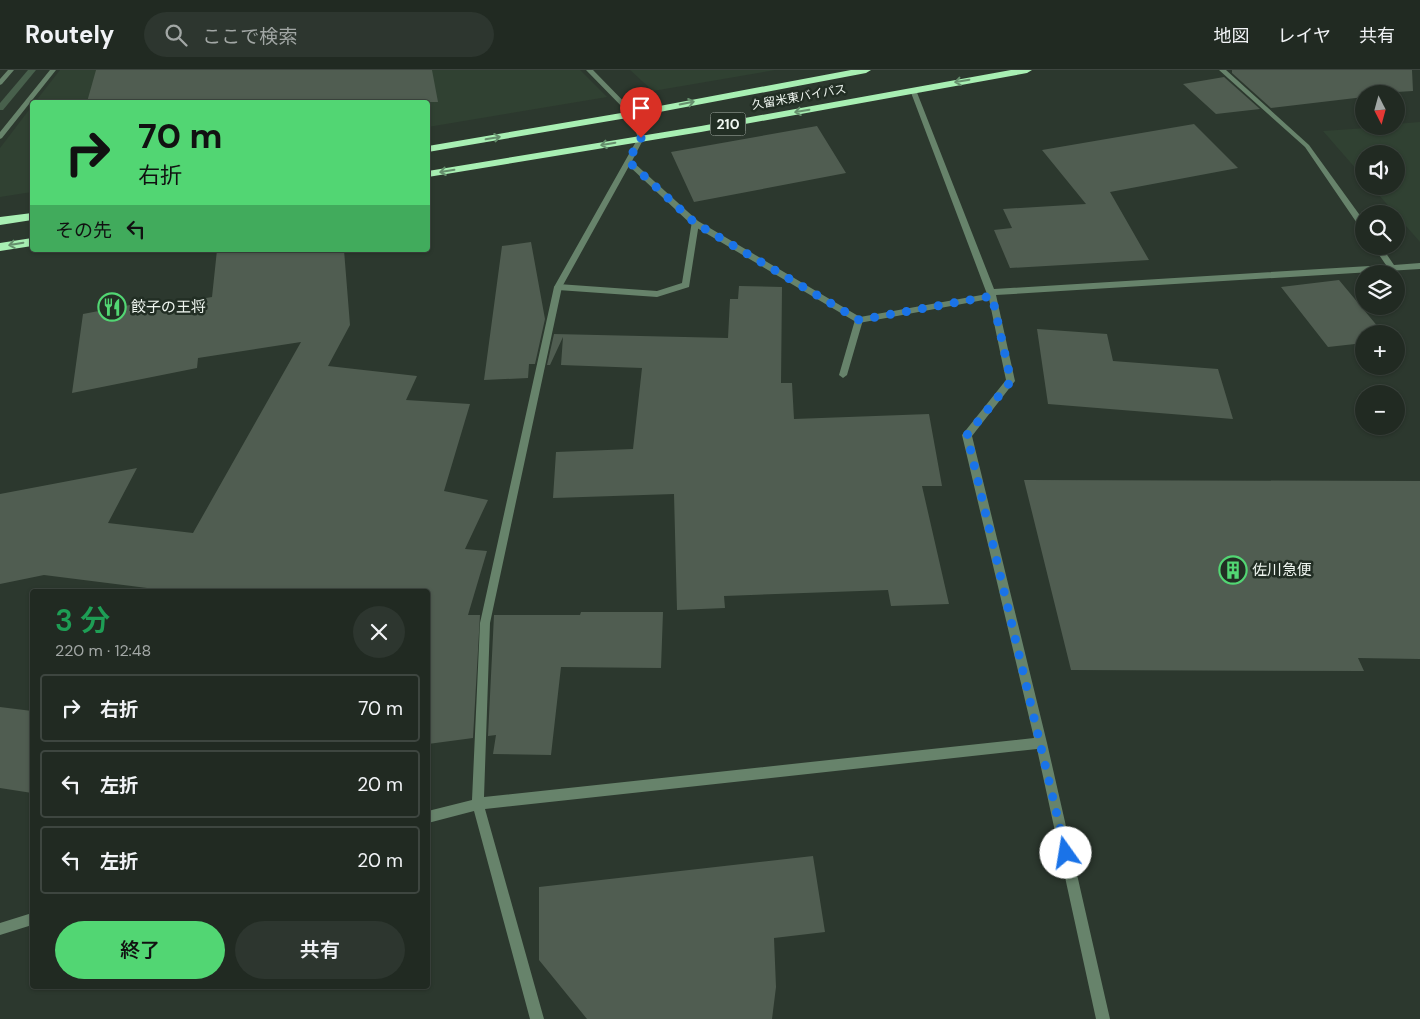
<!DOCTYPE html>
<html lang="ja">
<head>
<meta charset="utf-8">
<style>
  :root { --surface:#212a22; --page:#2d362f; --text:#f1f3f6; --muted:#a2a7a5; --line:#3e4640; --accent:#52d673 }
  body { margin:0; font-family:"DM Sans","Noto Sans JP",sans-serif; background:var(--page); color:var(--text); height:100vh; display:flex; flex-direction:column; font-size:19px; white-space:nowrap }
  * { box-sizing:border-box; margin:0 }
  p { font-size:16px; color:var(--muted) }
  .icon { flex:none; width:28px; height:28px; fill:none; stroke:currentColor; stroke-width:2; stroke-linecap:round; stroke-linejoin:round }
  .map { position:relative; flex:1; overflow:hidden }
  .panel { position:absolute; left:30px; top:519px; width:400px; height:400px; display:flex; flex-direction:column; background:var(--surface); border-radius:5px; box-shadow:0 1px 4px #0004,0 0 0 1px var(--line) }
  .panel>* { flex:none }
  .banner { position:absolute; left:30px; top:30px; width:400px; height:152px; border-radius:5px; box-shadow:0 1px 4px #0004,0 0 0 1px var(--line); background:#52d673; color:#111; overflow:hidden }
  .needle { width:32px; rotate:174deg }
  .tools { position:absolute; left:1355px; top:15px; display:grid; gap:10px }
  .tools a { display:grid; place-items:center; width:50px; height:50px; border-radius:50%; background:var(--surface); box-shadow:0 1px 4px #0004,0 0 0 1px var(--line); font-size:25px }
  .pin { position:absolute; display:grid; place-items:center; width:42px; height:42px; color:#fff; margin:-51px -21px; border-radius:50% 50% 50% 0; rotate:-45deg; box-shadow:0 0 5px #0007 }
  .pin .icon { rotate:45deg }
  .me { position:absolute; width:55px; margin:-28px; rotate:347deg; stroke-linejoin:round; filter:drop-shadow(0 0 4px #0008) }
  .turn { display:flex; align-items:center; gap:18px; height:105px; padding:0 25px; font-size:22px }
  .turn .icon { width:65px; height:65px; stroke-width:2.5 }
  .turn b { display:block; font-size:35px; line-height:42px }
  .then { display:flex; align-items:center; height:48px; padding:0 25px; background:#0003; gap:10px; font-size:19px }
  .round { display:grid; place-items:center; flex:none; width:52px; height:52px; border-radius:26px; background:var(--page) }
  .overview { display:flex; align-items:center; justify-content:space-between; height:85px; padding:0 25px }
  h1 { font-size:30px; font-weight:600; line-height:38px; color:#1e9e55 }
  .primary-button { display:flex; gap:10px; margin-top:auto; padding:10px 25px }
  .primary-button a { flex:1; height:58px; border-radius:30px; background:var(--accent); color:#111; font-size:20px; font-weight:600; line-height:58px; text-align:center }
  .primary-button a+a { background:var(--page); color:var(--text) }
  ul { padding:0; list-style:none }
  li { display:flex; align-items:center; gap:15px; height:68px; margin:0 10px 8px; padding:0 15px; border:2px solid var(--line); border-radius:5px }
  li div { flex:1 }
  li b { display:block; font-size:19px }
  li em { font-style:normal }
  header { display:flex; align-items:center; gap:30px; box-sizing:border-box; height:70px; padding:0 25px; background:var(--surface); border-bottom:1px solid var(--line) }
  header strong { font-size:24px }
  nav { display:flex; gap:28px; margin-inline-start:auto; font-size:18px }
  .search { width:350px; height:45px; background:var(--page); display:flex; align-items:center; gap:12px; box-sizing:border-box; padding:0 18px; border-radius:28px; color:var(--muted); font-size:19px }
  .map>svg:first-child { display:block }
  .built { fill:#304132 }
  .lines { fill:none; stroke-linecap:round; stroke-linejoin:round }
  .stream { fill:#48604c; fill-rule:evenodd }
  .building { fill:#505d51 }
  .lane { fill:#67836b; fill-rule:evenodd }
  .street { fill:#67836b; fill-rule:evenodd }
  .highway { fill:#a8efb3; fill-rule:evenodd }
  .oneway { stroke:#658e6c }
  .route { stroke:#1a73e8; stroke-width:9; stroke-dasharray:0 16.2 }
  .labels { text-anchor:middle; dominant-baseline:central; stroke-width:5; stroke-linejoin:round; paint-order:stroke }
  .far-street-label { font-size:12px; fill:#eff6f0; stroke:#222e24 }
  .shield { fill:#222e24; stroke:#b2bab3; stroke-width:1 }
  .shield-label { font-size:14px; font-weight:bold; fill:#eff6f0 }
  .poi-label { font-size:15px; fill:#eff6f0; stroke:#222e24; text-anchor:start }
</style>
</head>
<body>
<header>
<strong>Routely</strong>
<div class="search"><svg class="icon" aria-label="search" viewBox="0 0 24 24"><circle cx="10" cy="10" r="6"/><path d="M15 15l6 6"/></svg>ここで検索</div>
<nav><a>地図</a><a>レイヤ</a><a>共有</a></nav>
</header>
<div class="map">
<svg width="1420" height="949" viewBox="0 0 1420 949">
  <rect width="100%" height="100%" fill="#2c382e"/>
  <path class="built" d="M60,0H580L607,27L428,57V32H35Z
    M630,0H775L653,21Z
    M32,36V122L0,127V78Z
    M1420,52V172L1371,116H1396V84H1364V108L1323,61L1396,56V54Z"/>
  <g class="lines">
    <path class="stream" d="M28,0H36L3,40H0V33Z"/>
  </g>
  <path class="building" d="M96,0H432L438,32H87Z
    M1232,0H1412L1413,21L1364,24V27L1271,38L1232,3Z
    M1224,7L1260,39L1216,44L1183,14Z
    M1194,54L1238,98L1110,122L1149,190L1010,198L994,160L1012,158L1003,139L1086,134L1042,80Z
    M817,56L846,103L694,132L671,82Z
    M531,172L545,249L535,294H529L528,308L484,310L502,176Z
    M217,180H344L350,255L328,296L417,306L406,330L470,334L444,421L488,430L465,479L487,481L468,545H480L473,668L428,674V521H171L44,505L0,514V424L137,398L108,453L193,463L301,272L198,288L197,298L72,323L83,244L130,235L129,241L212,227Z
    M1339,210L1384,264H1364V273L1328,277L1281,217Z
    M739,216L782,217L781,313H792L794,349L929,344L942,416H922L949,534L891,536L888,520L724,526L725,538L677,540L674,424L553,428L556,382L633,379L642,298L561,295L563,267L550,295H547L554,264L728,268L730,229H738Z
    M1037,259L1107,264L1113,291L1218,299L1233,349L1048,334Z
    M1024,410L1420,411V589L1358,588L1364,601L1071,600Z
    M581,542H663L661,598L561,597L551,685L493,684L496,665L488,666L494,545H580Z
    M0,637L32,641V723L0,718Z
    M813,786L825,862L774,868L776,917L772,949H587L539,890V817Z"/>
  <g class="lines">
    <path class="lane" d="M692,151H695L699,153L689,217L657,227L558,220L554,217L558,214L657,221L682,213Z
      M859,247L863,250L847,305L843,308L839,305L855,250Z"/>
    <path class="street" d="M8,0H14L2,14L0,15V9Z
      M50,0H56L2,68L0,69V62Z
      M586,0H593L635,43L644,68L632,91L698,151L860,247L987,224L910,20L913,18L916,20L994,219L1386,195L1373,176H1381L1394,195L1420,193V199L996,225L1015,311L972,366L1047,673L1110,949H1096L1037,679L485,739L544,949H530L474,741L428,753V741L472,730L480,553L554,217L638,68L630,45ZM629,96L692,155L856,252L859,253L989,229L1006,310L962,365L1034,668L484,727L490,553L562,217Z
      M1219,0H1226L1309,75L1364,151V159H1361L1305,77Z
      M32,843V855L0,865V853Z"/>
    <path class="highway" d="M851,0H871L866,3L633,47L428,82V76L633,41Z
      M1011,0H1032L1027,3L701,62L428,107V101L701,56Z
      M32,143V150L0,155V147Z
      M32,168V176L0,181V173Z"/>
  </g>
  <defs><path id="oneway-shaft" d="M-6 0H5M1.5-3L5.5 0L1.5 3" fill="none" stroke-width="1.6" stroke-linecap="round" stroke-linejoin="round" transform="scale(1.25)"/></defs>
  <g class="oneway">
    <use href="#oneway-shaft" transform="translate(962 11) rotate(170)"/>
    <use href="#oneway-shaft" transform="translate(687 33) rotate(-11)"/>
    <use href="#oneway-shaft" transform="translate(802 41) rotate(170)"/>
    <use href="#oneway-shaft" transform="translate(493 68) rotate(-10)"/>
    <use href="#oneway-shaft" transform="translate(608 74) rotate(170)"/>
    <use href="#oneway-shaft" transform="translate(447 101) rotate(171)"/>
    <use href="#oneway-shaft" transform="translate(16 174) rotate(170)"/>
  </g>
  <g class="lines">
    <path class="route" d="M641,68L628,91L695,153L859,250L992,226L1011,311L967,365L1066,783"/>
  </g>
  <defs>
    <g id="restaurant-ring" transform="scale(1.4375)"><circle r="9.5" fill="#222e24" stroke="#52d673" stroke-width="1.5"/><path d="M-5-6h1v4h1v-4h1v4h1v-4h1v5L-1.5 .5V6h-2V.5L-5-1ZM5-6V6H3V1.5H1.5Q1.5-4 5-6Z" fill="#52d673"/></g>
    <g id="building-ring" transform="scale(1.4375)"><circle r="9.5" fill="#222e24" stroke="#52d673" stroke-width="1.5"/><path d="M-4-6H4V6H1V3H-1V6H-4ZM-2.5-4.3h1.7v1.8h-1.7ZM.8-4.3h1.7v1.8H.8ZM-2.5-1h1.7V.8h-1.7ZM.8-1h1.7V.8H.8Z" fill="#52d673"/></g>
  </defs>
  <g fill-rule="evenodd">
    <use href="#restaurant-ring" x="112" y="237"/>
    <use href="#building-ring" x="1233" y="500"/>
  </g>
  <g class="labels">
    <g class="far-street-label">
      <text transform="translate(799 27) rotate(-10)">久留米東バイパス</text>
    </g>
    <rect class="shield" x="710.5" y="42.5" width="35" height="23" rx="4"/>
    <g class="shield-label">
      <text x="728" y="54">210</text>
    </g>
    <g class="poi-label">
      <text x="131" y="237">餃子の王将</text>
      <text x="1252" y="500">佐川急便</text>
    </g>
  </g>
</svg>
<div class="tools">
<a><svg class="needle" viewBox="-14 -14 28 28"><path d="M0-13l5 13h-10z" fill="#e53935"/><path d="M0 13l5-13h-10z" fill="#a2a7a5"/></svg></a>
<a><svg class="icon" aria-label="sound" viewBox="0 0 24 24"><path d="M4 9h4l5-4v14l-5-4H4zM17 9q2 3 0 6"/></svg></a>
<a><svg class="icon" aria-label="search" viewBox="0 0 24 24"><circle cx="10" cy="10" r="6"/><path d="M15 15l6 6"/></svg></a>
<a><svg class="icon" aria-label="layers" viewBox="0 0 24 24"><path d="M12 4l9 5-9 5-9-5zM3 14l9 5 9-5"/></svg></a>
<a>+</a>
<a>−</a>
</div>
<div class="pin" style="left:641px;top:68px;background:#d93025"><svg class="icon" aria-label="arrive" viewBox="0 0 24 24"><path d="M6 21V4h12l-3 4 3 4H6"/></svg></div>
<svg class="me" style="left:1066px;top:783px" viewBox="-20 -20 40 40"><circle r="19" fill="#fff"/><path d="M0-13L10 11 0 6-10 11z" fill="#1a73e8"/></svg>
<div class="banner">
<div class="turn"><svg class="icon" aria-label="right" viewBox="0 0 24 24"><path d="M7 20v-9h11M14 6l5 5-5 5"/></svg><div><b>70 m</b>右折</div></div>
<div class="then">その先<svg class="icon" aria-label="left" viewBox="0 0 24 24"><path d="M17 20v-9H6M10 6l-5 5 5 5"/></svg></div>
</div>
<section class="panel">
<div class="overview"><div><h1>3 分</h1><p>220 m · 12:48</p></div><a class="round"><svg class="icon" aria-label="close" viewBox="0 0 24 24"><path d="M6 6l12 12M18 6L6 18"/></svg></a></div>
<ul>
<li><svg class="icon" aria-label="right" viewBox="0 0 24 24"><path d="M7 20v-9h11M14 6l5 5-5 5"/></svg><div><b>右折</b></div><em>70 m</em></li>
<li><svg class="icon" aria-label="left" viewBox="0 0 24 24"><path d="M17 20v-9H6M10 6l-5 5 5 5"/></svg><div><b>左折</b></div><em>20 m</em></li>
<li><svg class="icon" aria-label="left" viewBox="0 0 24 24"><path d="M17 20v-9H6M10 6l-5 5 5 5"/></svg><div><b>左折</b></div><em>20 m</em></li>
</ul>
<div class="primary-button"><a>終了</a><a>共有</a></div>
</section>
</div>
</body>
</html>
